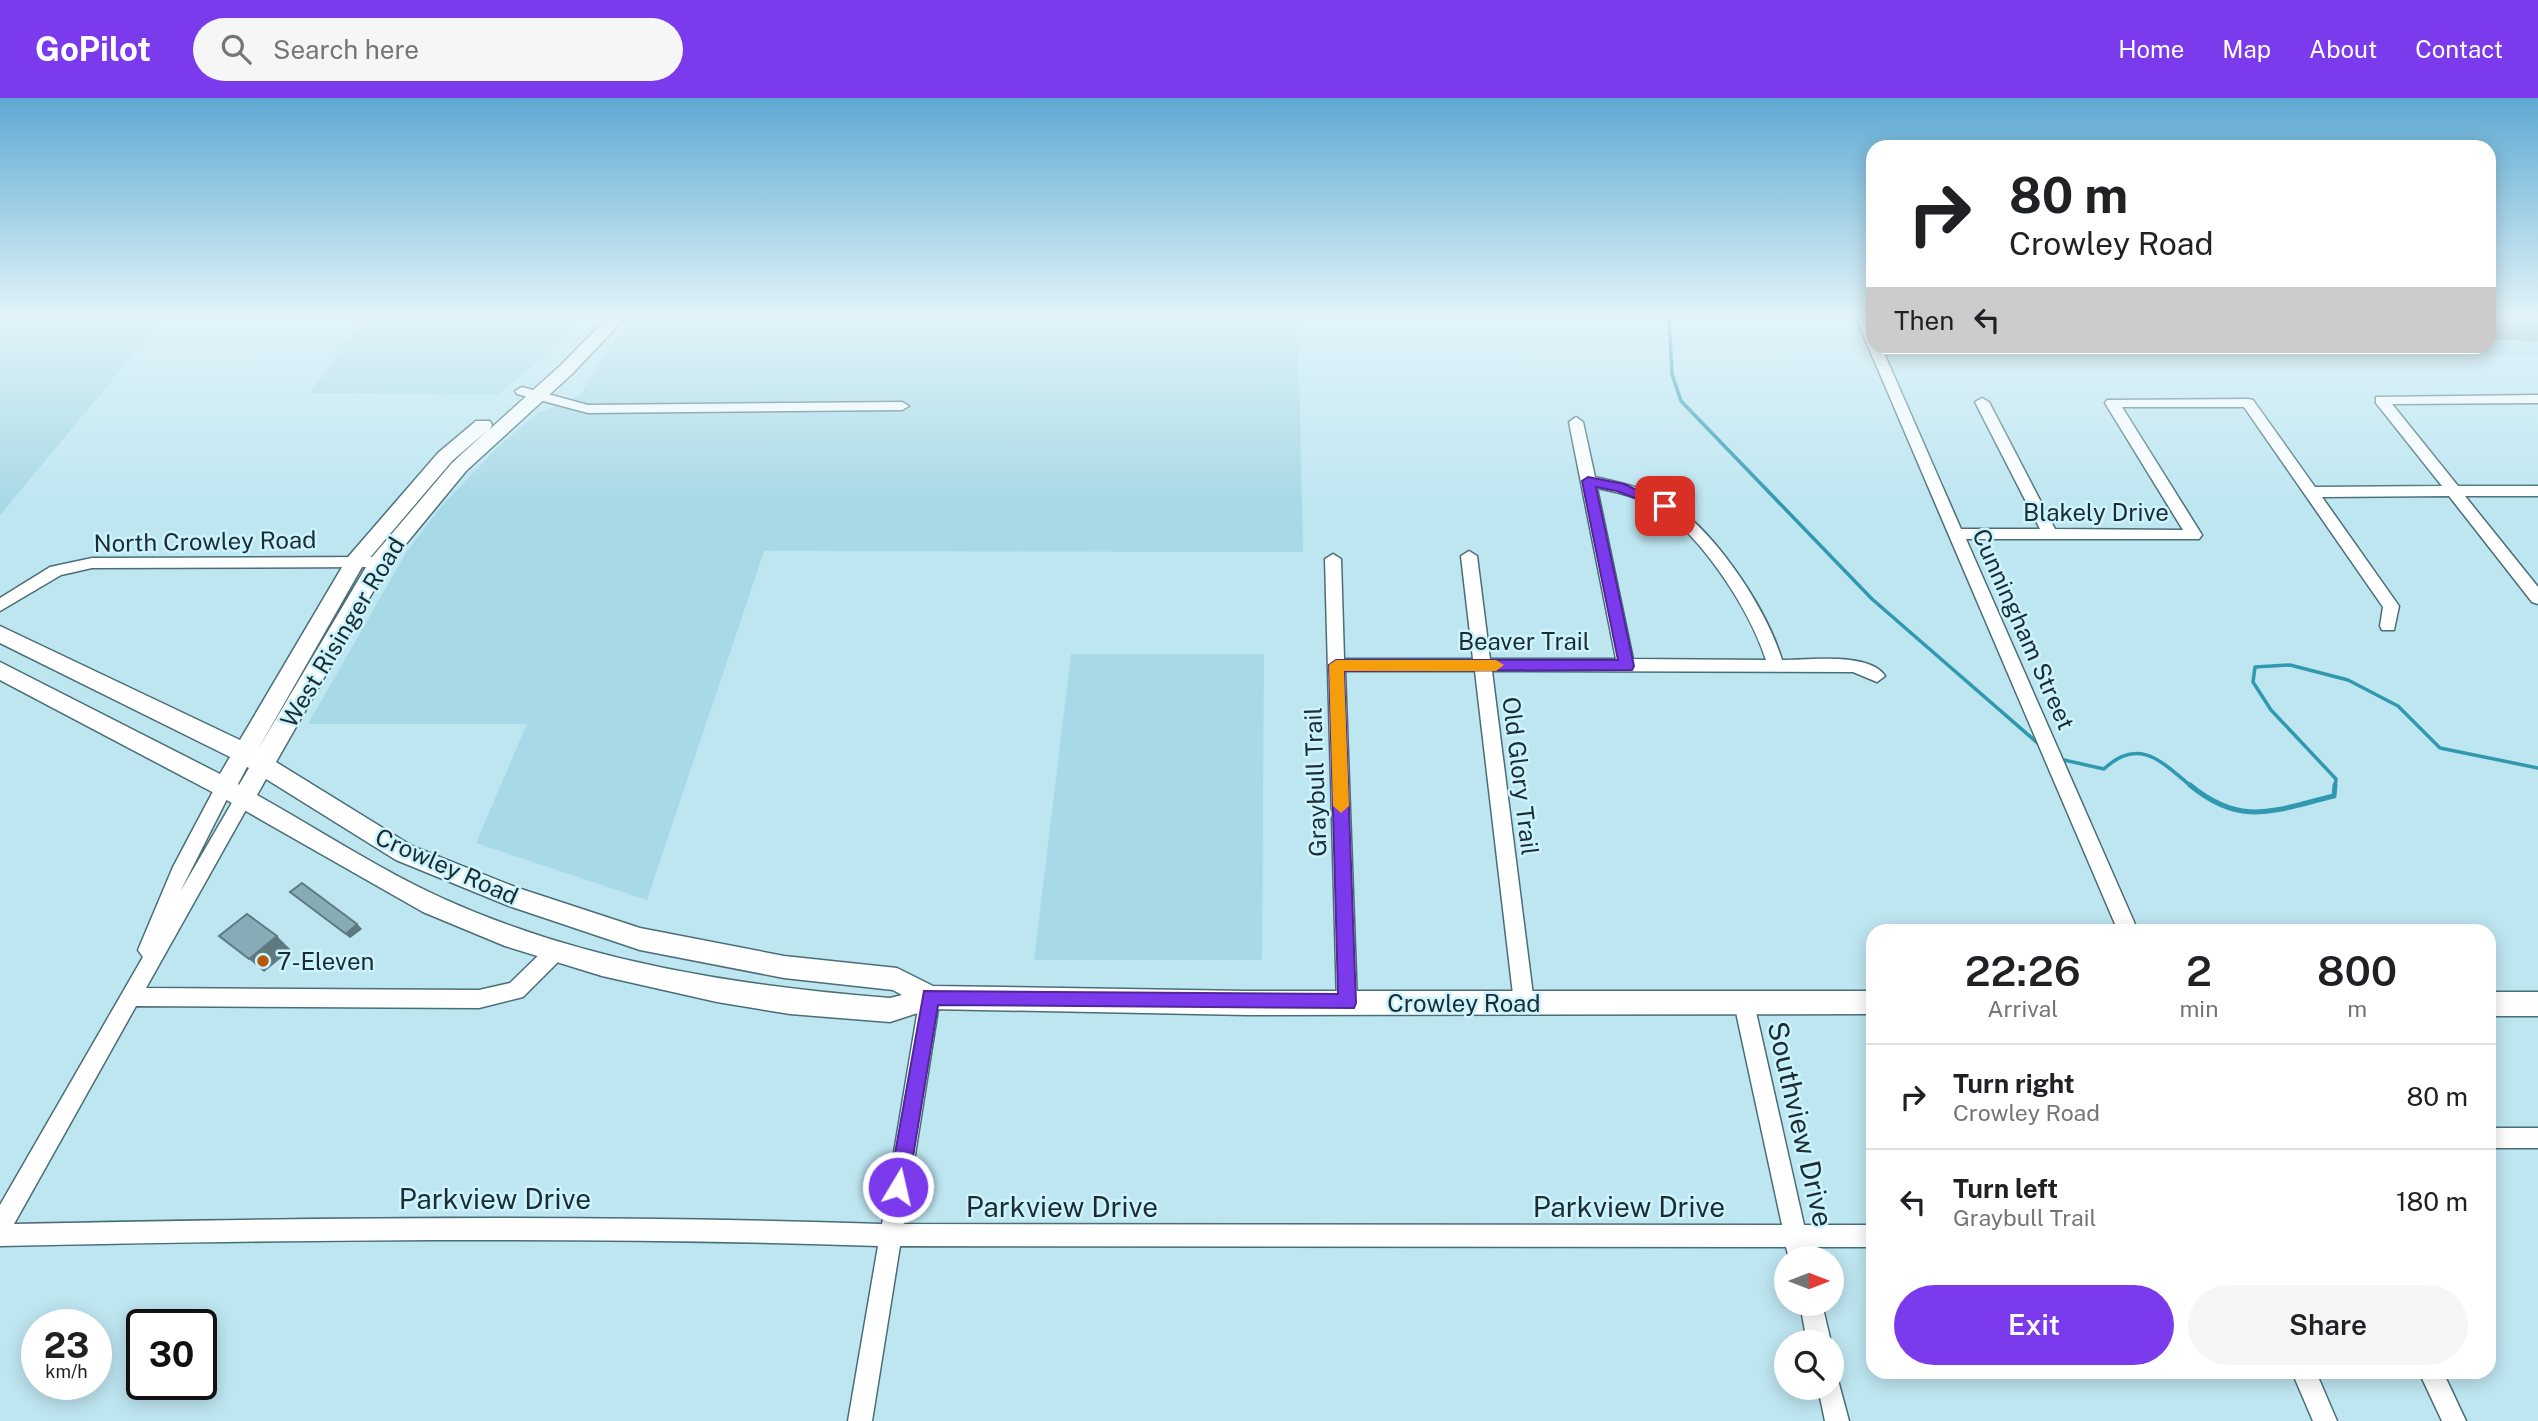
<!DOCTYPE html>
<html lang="en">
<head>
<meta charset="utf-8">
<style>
  :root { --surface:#fff; --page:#f6f6f6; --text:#202124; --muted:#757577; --line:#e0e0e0; --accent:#7c3aed }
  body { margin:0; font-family:"Public Sans",sans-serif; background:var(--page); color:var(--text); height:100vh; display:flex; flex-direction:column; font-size:26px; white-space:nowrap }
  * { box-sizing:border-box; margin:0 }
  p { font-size:23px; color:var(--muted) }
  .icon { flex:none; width:38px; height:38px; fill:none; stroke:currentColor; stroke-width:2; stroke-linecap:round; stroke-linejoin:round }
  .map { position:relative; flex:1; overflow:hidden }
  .panel { position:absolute; left:1866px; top:826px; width:630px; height:455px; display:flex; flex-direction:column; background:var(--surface); border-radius:21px; box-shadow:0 4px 18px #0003 }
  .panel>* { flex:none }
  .banner { position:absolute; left:1866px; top:42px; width:630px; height:214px; border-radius:21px; box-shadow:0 4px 18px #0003; background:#fff; color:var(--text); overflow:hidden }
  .needle { width:46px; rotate:90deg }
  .controls { position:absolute; left:1774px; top:1148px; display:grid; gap:14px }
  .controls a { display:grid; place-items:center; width:70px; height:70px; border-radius:50%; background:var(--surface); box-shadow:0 4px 18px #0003; font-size:35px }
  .speed { position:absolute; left:21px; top:1211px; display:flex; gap:14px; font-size:35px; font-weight:700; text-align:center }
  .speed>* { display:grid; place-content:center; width:91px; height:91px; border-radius:50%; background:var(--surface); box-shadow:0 4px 18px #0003; line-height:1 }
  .speed small { font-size:18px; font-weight:400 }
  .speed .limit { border:4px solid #111; border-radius:10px; background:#fff; color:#111 }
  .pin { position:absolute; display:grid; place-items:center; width:60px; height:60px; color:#fff; margin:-30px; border-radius:14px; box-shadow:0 4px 10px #0006 }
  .me { position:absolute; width:77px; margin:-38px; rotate:9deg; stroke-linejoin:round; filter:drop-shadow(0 0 5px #0008) }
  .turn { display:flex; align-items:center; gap:24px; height:147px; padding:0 28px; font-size:32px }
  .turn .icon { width:91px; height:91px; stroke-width:2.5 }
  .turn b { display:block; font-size:49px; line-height:60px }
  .then { display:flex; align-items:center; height:66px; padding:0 28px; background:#0003; gap:14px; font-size:26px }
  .eta { display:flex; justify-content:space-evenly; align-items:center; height:119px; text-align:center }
  .eta b { font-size:42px; font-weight:600; line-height:49px }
  .action { display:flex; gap:14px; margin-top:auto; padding:14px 28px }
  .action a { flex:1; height:80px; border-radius:42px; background:var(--accent); color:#fff; font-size:28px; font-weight:600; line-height:80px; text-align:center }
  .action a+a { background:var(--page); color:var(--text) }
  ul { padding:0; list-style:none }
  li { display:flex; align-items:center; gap:21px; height:105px; padding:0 28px; border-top:2px solid var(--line) }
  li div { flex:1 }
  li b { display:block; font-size:26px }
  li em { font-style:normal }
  header { display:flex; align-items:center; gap:42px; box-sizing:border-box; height:98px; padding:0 35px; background:var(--accent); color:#fff }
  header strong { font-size:33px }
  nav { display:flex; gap:38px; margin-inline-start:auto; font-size:24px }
  .search { width:490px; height:63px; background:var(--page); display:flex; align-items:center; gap:18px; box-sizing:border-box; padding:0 24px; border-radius:38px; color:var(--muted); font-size:26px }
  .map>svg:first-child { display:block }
  .built { fill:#a8d9e6 }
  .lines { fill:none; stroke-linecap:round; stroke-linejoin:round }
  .stream-far1 { stroke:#3099b0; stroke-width:3.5 }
  .stream { stroke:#3099b0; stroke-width:5 }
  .taxiway { fill:#7b99a1; fill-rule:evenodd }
  .minor-casing { stroke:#496e77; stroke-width:3 }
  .major-casing { stroke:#496e77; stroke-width:3 }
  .minor { fill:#fff; fill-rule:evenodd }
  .major { fill:#fff; fill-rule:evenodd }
  .wall { fill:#73959d }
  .shaded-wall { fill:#5e7980 }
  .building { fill:#86adb7; stroke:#5e7980; stroke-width:2 }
  .route { fill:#7c3aed; stroke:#51269a; stroke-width:2 }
  .slow { fill:#f59e0b }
  .poi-dot { fill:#b75908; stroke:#cbf4fe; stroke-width:2.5 }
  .labels { text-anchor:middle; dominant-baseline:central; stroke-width:5; stroke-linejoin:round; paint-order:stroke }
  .street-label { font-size:24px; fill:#1c2c30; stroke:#cbf4fe }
  .poi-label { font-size:24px; fill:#1c2c30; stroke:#cbf4fe; text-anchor:start }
  .near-street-label { font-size:28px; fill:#1c2c30; stroke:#cbf4fe }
</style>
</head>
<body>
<header>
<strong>GoPilot</strong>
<div class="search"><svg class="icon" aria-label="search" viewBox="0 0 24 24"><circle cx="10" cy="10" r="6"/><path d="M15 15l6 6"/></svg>Search here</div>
<nav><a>Home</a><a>Map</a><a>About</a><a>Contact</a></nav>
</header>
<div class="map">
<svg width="2538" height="1323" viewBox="0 0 2538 1323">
  <rect width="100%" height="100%" fill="#bee6f1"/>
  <path class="built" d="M0,220H164L0,417Z
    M362,220H582L546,257L498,297L310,295Z
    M635,220H1298L1303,454L764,453L647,802L476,745L527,626H308L407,453L445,404L502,345L536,316L580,297L610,248Z
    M2489,220H2538V258H1886L1882,249L2488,248Z
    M1071,556H1264L1262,862H1034Z"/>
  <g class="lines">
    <path class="stream-far1" d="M1669,220L1672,276L1681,303L1872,501L2041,648
      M2064,662L2104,671C2139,638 2162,664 2192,689
      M2335,689L2336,681L2271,612L2253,584L2255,569L2290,567L2348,582L2398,608L2440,650L2538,670"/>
    <path class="stream" d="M2190,687C2242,730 2275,712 2334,698L2335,687"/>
    <path class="taxiway" d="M2488,226L2538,227V243L2488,242Z"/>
    <g class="minor-casing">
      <path id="minor" d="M1856,220H1869L1872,230V248H1881L1961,431H2040L1975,304L1982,300L1989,304L2055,431L2183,432L2105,305L2107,302L2248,301L2253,302L2315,389L2442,388L2376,305V299L2538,297V305L2392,306L2458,388H2538V398H2465L2538,489V506L2532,504L2449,398L2322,399L2399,508L2394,532H2382L2380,528L2383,509L2244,309H2122L2202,437L2199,441H1966L2138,833H2118Z
        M522,289L588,307L902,304L909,308L902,312L588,315L517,296L515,293Z
        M1576,319L1583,324L1595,379C1617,384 1641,389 1662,400C1711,426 1766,509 1782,562C1808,562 1870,554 1885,578L1877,584L1853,574L1492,573L1534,905L1531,911L1524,914L1517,911L1514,905L1475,573H1345L1357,905L1354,911L1347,914L1340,911L1337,905L1325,461L1333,456L1341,461L1344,561H1473L1461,458L1469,453L1477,458L1490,561H1616L1569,324ZM1597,390C1618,394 1639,399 1658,410C1702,438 1750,512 1766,562L1633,561Z
        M379,459L387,464L379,469L92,470L61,477L0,513V500L50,469L92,460Z
        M224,682L230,684L233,689L180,794L237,696H249L252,701L146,890L479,892L510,885L549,847L556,845L563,847L566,853L563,859L523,899L479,910L136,908L14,1126C303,1120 592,1116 882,1126L920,899L923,893L930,890L937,893L940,899L904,1126L1782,1127L1734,905L1737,899L1744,896L1751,899L1754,905L1804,1127H1872V1149H1809L1811,1160H1789L1786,1149L900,1148L872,1323H848L878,1148C585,1138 293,1142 0,1148V1107L143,859L138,852L173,769L218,684Z
        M2488,1030H2538V1050H2488Z
        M1800,1206H1822L1831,1244H1807Z
        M2292,1274H2316L2337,1323H2313Z
        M2419,1274H2443L2466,1323H2442Z
        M1832,1279L1838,1282L1849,1323H1825L1818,1290H1832Z"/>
    </g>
    <g class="major-casing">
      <path id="major" d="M607,220H625L573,275L466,373L387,469L276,664L412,748L515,789L640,830L784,858L897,870L933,888L1248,893H1872V916L1248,917L930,911L890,924L790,916L717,904L602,878L505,848L423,814L216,696L0,582V564L220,676L230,659L0,545V528L240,642L348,459L438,355L476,323H490L492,327L490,331L561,267ZM489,331L452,365L372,459L257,653L362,469L452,363ZM247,669L249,670L239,687L238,686ZM266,681L396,762L509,808L640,852L784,880L893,892L902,897L890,900C737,888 583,864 442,800C380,772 318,731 257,697Z
        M2488,894H2538V918H2488Z"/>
    </g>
    <use href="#minor" class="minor"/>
    <use href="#major" class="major"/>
  </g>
  <path class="wall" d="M290,794L357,826L362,831L350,840Z"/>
  <path class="shaded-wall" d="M357,826L362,831L350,840L346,836Z
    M277,838L291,852L264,874L249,861Z"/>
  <path class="building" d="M302,785L357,826L346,836L290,794Z
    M247,816L277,838L249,861L219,838Z"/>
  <linearGradient id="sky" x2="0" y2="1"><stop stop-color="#5ea9d2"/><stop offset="0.54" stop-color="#e2f4f9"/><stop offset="1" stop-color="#e2f4f9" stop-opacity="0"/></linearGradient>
  <rect width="2538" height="405" fill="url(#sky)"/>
  <path class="route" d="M1588,379L1624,386L1672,408L1665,412L1617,393L1596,389L1634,568L1632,572L1344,573L1356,905L1354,910L938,907L908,1089L905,1096L898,1099L891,1096L889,1089L924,893L1338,896L1329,567L1336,562H1618L1582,383Z"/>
  <path class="slow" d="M1336,562H1496L1504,567L1496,573H1344L1349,708L1341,715L1333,708L1329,567Z"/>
  <circle class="poi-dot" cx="263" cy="863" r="7"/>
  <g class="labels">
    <g class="street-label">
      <text x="2096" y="414">Blakely Drive</text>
      <text transform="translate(205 443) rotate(-1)">North Crowley Road</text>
      <text transform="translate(2024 531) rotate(66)">Cunningham Street</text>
      <text transform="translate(342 534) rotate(-59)">West Risinger Road</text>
      <text x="1524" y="543">Beaver Trail</text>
      <text transform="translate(1521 678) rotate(83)">Old Glory Trail</text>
      <text transform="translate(1315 684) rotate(-92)">Graybull Trail</text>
      <text transform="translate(447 768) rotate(24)">Crowley Road</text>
      <text x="1464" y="905">Crowley Road</text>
    </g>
    <g class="poi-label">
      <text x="277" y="863">7-Eleven</text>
    </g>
    <g class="near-street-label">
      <text transform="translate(1801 1026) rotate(77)">Southview Drive</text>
      <text x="495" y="1100">Parkview Drive</text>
      <text x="1062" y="1108">Parkview Drive</text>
      <text x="1629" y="1108">Parkview Drive</text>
    </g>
  </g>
</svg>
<div class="controls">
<a><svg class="needle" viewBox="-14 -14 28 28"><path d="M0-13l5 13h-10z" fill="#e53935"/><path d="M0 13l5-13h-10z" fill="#757577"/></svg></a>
<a><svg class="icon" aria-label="search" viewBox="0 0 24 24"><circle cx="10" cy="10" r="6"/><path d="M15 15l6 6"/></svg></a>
</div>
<div class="speed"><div>23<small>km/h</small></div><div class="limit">30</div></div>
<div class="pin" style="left:1665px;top:408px;background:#d93025"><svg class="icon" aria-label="arrive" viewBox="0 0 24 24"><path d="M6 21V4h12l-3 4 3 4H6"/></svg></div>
<svg class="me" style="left:898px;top:1089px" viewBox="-20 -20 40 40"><circle r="17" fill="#7c3aed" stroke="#fff" stroke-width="3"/><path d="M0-11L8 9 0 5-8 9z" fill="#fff"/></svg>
<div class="banner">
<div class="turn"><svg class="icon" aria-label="right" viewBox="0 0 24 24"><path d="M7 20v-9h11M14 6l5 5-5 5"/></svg><div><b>80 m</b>Crowley Road</div></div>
<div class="then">Then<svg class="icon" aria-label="left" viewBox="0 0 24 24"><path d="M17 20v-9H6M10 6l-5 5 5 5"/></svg></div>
</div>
<section class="panel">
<div class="eta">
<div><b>22:26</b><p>Arrival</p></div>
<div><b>2</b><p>min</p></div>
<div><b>800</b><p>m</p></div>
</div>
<ul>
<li><svg class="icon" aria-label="right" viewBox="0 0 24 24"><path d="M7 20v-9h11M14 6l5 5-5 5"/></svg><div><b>Turn right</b><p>Crowley Road</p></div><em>80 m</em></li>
<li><svg class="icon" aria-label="left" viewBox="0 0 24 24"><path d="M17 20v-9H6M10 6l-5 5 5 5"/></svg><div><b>Turn left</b><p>Graybull Trail</p></div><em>180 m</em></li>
</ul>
<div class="action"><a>Exit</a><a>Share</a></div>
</section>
</div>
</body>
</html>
